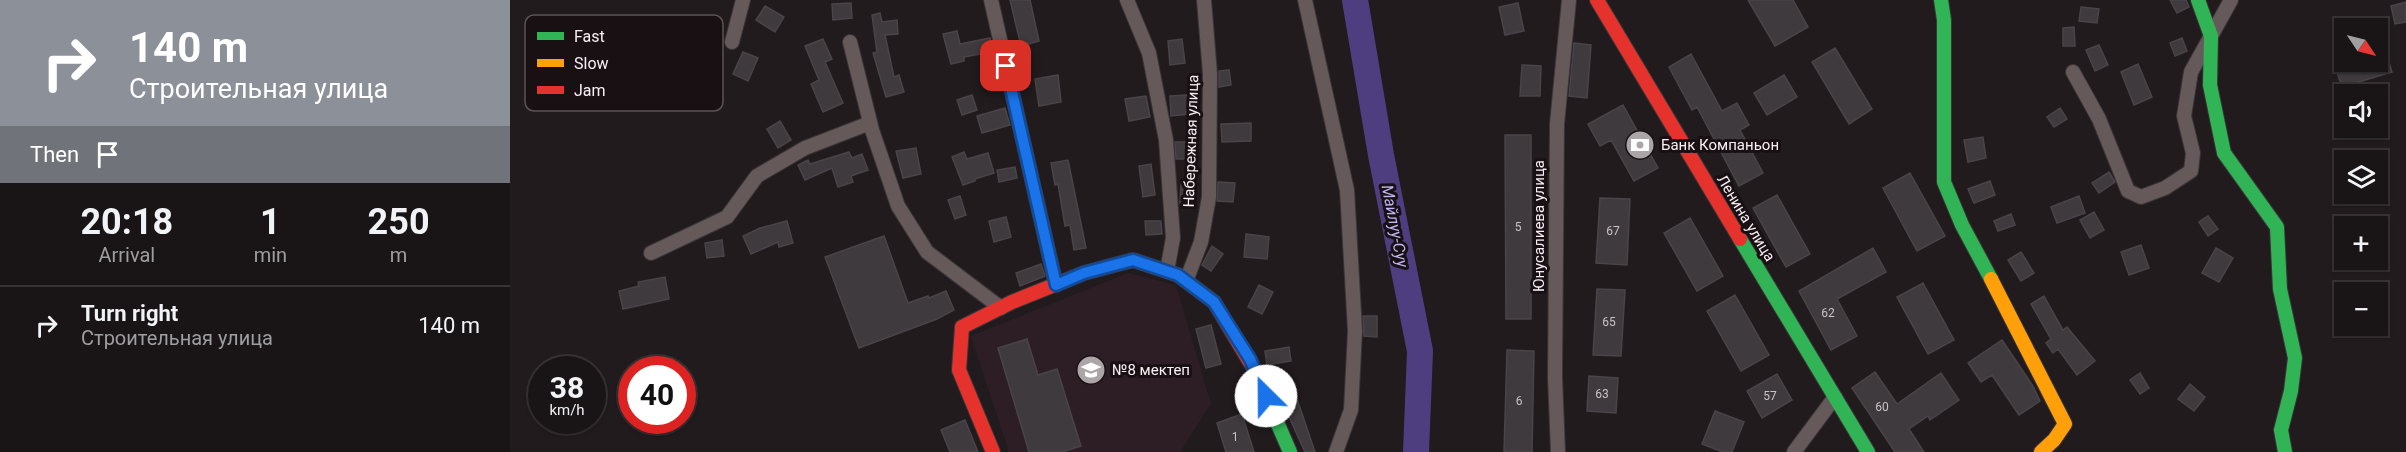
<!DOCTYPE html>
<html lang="en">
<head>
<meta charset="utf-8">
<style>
  :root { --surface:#191416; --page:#262123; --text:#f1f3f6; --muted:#9f9ea1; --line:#373335 }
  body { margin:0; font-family:Roboto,sans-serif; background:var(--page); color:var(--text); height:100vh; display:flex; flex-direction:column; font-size:22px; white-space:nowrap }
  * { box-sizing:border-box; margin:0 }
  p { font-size:20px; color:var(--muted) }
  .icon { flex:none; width:33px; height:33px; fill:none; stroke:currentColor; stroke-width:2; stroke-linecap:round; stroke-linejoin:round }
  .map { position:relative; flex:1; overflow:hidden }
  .panel { display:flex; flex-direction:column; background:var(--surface); width:510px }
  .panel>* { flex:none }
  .banner { background:#8c9099; color:#fff; overflow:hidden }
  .needle { width:39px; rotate:125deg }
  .fabs { position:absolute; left:1824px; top:18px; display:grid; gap:12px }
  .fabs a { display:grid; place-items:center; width:54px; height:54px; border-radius:0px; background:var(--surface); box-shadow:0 2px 4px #0004,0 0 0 2px var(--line); font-size:30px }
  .speed { position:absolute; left:18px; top:356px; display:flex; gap:12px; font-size:30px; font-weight:700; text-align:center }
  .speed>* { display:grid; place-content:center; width:78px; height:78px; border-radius:50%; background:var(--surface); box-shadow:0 2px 4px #0004,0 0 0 2px var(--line); line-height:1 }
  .speed small { font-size:15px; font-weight:400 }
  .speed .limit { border:9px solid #d22; background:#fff; color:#111 }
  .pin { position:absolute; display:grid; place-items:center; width:51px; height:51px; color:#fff; margin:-26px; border-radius:12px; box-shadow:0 3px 9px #0006 }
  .me { position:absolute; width:66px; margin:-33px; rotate:337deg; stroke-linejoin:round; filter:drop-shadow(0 0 4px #0008) }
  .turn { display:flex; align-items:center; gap:21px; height:126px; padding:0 30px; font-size:27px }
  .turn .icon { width:78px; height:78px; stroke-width:2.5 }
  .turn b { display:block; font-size:42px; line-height:51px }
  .then { display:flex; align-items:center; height:57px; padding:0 30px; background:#0003; gap:12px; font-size:22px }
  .eta { display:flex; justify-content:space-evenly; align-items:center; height:102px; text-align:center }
  .eta b { font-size:36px; font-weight:700; line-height:42px }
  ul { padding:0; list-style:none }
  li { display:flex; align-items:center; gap:18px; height:78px; padding:0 30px; border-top:2px solid var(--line) }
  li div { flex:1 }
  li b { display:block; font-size:22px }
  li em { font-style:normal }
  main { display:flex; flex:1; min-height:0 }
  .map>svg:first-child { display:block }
  .built { fill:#2d1e26 }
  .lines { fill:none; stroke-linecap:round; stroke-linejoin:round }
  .river { stroke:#4e3e80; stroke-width:26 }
  .building { fill:#3f3a3e; stroke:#494448; stroke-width:1.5 }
  .street-casing { stroke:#3a3538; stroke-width:16 }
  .fast-casing { stroke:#3a3538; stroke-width:16 }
  .slow-casing { stroke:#3a3538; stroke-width:16 }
  .jam-casing { stroke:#3a3538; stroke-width:16 }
  .street { stroke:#66595a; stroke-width:14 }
  .fast { stroke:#30b455; stroke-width:14 }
  .slow { stroke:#ff9f0a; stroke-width:14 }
  .jam { stroke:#e5322d; stroke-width:14 }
  .route-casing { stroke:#114b97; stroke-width:15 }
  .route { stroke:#1a73e8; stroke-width:10 }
  .labels { text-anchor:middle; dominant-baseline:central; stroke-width:6; stroke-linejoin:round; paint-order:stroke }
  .number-label { font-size:12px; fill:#c9c2c6 }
  .street-label { font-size:15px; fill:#f7eff3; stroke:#191014 }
  .poi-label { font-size:15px; fill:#f7eff3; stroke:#191014; text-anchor:start }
  .water-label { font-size:16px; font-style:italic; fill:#bfb6f3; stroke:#191014 }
  .key { fill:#191014; stroke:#5c5357; stroke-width:1.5 }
  .key-label { font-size:16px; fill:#f7eff3 }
</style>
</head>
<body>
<main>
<section class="panel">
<div class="banner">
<div class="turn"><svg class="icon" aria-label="right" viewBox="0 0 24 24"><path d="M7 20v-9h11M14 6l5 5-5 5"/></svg><div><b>140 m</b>Строительная улица</div></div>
<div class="then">Then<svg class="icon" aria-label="arrive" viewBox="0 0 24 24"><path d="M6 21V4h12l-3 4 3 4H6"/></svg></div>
</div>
<div class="eta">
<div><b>20:18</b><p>Arrival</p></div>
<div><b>1</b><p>min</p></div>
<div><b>250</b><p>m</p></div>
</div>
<ul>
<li><svg class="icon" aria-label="right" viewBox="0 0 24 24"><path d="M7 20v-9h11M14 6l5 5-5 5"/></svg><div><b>Turn right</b><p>Строительная улица</p></div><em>140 m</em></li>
</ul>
</section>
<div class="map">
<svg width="1896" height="452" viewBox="0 0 1896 452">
  <rect width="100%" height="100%" fill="#211b1e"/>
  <path class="built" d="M618,273L666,285L701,404L670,452H499L461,336Z"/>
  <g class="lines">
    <path class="river" d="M845,0L871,155L910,351L906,452"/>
  </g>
  <path class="building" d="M500,0H520L529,41L511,46Z
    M1238,0H1283L1298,27L1265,46Z
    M1660,0H1676L1679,7L1667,13Z
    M1896,2V22L1885,24L1881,6Z
    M341,3L342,18L323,20L322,4Z
    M1008,3L1014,31L995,35L989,7Z
    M255,6L274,17L265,32L246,20Z
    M1571,7L1589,9L1587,23L1569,21Z
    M370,13L372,22L387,20L388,34L375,35L384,77L389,75L394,92L376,97L363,53L367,52L362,15Z
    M1564,27L1565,46H1553V28Z
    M447,31L450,44L480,38L482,52L454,57V61L441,64L433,34Z
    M1870,34L1882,72L1832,87L1825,66L1840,62H1868V35Z
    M1672,38L1677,51L1665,56L1660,43Z
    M313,39L322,59L315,62L333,103L313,112L301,84L309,80L295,46Z
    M672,39L675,63L660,65L658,41Z
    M1064,43L1081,45L1077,98L1059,96Z
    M1589,45L1598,65L1585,71L1576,50Z
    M1325,48L1362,109L1339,124L1302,62Z
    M233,52L248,58L238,81L223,74Z
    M1181,54L1212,111L1227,103L1239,125L1230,130L1253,173L1229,186L1187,107L1182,110L1159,67Z
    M1628,64L1642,97L1624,105L1611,72Z
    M1012,65L1031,66L1030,96H1010Z
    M719,70L721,85L709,87V71Z
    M548,75L551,102L529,106L525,79Z
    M1274,75L1287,97L1257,115L1244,93Z
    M462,95L467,110L452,115L447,100Z
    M678,95L679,114L661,116L660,96Z
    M636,96L640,117L619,121L615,99Z
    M1113,105L1148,168L1124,181L1101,140L1090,146L1078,124Z
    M495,108L500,125L472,133L467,116Z
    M1550,108L1557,119L1544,127L1537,117Z
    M270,121L281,140L268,148L257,129Z
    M741,123V141L712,142L711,124Z
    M995,135H1021V319H996Z
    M1473,137L1476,158L1458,162L1454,140Z
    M665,142H679V159H666Z
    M406,148L411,174L393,178L386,151Z
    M339,152L342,158L352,154L358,170L341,176L343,182L328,187L322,168L295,180L288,165L298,160L300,164Z
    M454,152L457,159L478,153L484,173L465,179V181L453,185L442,157Z
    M558,160L576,248L564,250L560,225L555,226L548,184L545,185L541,163Z
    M641,164L645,195L633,197L629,166Z
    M505,167L507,178L489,182L487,170Z
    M1599,172L1605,182L1589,193L1582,183Z
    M1400,173L1435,236L1407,251L1373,188Z
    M1480,181L1485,195L1464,203L1458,189Z
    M708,182L725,183L723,202L707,201Z
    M671,184L685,186L683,205L670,203Z
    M1267,195L1300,254L1276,267L1243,208Z
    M450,196L456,215L445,219L438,200Z
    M1569,196L1575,213L1547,223L1541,207Z
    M1090,198L1120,199L1117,265L1086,263Z
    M1584,212L1594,230L1580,238L1570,220Z
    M1501,214L1505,225L1488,231L1484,221Z
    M1698,216L1708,229L1698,236L1689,222Z
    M496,217L501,237L484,242L479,221Z
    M1180,218L1213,276L1187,291L1154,233Z
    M277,221L283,243L269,247L268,242L241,254L233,236L250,228Z
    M635,221H651L652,234L636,235Z
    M736,234L759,237L757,259L734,257Z
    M374,236L398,303L418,296L419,298L436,291L444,310L427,319L349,348L315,257Z
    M212,240L214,256L197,258L195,243Z
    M1631,245L1639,268L1619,275L1611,252Z
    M702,246L713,254L701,271L692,265Z
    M1363,248L1376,272L1327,299L1347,336L1321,350L1289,291Z
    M1706,248L1723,258L1709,282L1692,273Z
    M1511,252L1524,273L1511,281L1498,260Z
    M531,264L535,276L510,286L506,273Z
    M155,277L159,299L113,309L109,291L129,286L128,282Z
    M1413,283L1444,340L1418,354L1387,297Z
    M749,285L763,292L752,314L738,307Z
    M1087,289L1115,290L1111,356L1083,355Z
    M1225,295L1259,355L1231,371L1197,311Z
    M1534,296L1553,330L1557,327L1585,361L1567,375L1548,349L1543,353L1536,343L1541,339L1521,304Z
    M853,316H867V337L854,336Z
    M701,325L711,364L696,368L686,329Z
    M517,339L528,375L547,369L571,446L552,452H519L488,348Z
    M1492,340L1523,386L1530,401L1509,415L1482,375L1471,382L1458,363Z
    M779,347L781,361L757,365L755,351Z
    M997,350L1024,351L1022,452H994Z
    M1365,372L1387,404L1431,373L1449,400L1420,420L1418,416L1399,429L1414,452H1385L1342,388Z
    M1630,373L1639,388L1630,394L1620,380Z
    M1267,374L1282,400L1252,418L1237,391Z
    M1079,376L1108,378L1106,413L1077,411Z
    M1680,384L1695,397L1684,411L1668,399Z
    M769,395L786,396L805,452H795Z
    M1205,411L1234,422L1222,452H1213L1192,444Z
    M732,414L744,452H716L707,423Z
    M455,420L468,452H440L431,430Z"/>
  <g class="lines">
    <g class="street-casing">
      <path id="street" d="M481,0L546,285
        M617,0L639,53L656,140L663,238L657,271
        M795,0L837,190L845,331L841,410L826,452
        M222,42L233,0
        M340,42L362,130L388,206L417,252L491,308
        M1563,72L1589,119L1618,191L1631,197L1655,188L1681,171L1683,153L1674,116L1681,72L1721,0
        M141,253L217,217L247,176L295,148L360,123
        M676,281L691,242L699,197L700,74L694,0
        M1048,452L1045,377L1047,124L1059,0
        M1284,452L1325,397"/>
    </g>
    <g class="fast-casing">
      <path id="fast" d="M1431,0L1434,20V182L1452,225L1481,279
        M1688,0L1701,36L1700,85L1714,153L1767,227L1770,289L1785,358L1781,391L1771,430L1775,452
        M1230,239L1358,452
        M744,369L780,452"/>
    </g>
    <g class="slow-casing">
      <path id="slow" d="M1481,279L1555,424L1544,440L1531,452"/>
    </g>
    <g class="jam-casing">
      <path id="jam" d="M1087,0L1230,239
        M483,452L449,370L452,327L502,302L574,273L623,260L668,275L704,302L744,369"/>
    </g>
    <use href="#street" class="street"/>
    <use href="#fast" class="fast"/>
    <use href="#slow" class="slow"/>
    <use href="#jam" class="jam"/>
  </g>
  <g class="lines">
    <g class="route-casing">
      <path id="route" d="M496,66L546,285L574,273L623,260L668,275L704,302L740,359L756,396"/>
    </g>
    <use href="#route" class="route"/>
  </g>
  <defs>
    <g id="bank-disc" transform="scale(1.5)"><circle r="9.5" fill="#aca5a8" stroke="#191014"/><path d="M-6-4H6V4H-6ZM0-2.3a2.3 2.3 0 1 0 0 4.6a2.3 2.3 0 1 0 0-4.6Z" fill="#fff"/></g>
    <g id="school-disc" transform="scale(1.5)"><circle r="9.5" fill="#aca5a8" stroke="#191014"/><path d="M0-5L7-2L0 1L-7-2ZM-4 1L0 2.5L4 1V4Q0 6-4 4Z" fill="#fff"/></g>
  </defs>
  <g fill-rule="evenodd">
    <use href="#bank-disc" x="1130" y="145"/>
    <use href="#school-disc" x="581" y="370"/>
  </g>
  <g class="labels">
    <g class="number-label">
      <text x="1008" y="227">5</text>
      <text x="1103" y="231">67</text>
      <text x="1318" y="313">62</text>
      <text x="1099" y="322">65</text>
      <text x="1092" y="394">63</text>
      <text x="1260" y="396">57</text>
      <text x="1009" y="401">6</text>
      <text x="1372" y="407">60</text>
      <text x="725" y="437">1</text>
    </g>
    <g class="street-label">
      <text transform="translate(681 141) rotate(-88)">Набережная улица</text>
      <text transform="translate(1236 218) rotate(59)">Ленина улица</text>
      <text transform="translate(1029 226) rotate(-90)">Юнусалиева улица</text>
    </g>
    <g class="poi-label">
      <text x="1151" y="145">Банк Компаньон</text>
      <text x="602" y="370">№8 мектеп</text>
    </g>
    <g class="water-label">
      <text transform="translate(885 226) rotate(79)">Майлуу-Суу</text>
    </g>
  </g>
  <rect x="15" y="15" width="198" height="96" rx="9" class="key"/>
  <rect x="27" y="32" width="27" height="8" fill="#30b455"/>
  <rect x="27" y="59" width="27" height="8" fill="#ff9f0a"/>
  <rect x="27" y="86" width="27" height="8" fill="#e5322d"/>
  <g class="key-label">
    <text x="64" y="42">Fast</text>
    <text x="64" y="69">Slow</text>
    <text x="64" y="96">Jam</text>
  </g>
</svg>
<div class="fabs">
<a><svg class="needle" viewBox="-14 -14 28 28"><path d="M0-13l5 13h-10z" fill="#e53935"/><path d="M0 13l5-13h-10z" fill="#9f9ea1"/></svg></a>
<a><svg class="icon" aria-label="sound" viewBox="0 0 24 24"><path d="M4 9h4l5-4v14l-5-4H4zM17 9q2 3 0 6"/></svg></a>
<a><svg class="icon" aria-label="layers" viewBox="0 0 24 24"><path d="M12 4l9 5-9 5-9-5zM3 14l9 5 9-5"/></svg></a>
<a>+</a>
<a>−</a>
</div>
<div class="speed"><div>38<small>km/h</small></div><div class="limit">40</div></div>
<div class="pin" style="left:496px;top:66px;background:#d93025"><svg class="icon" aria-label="arrive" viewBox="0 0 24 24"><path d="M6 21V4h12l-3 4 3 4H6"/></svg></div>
<svg class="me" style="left:756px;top:396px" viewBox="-20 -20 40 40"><circle r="19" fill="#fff"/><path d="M0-13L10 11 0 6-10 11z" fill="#1a73e8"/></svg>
</div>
</main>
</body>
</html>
